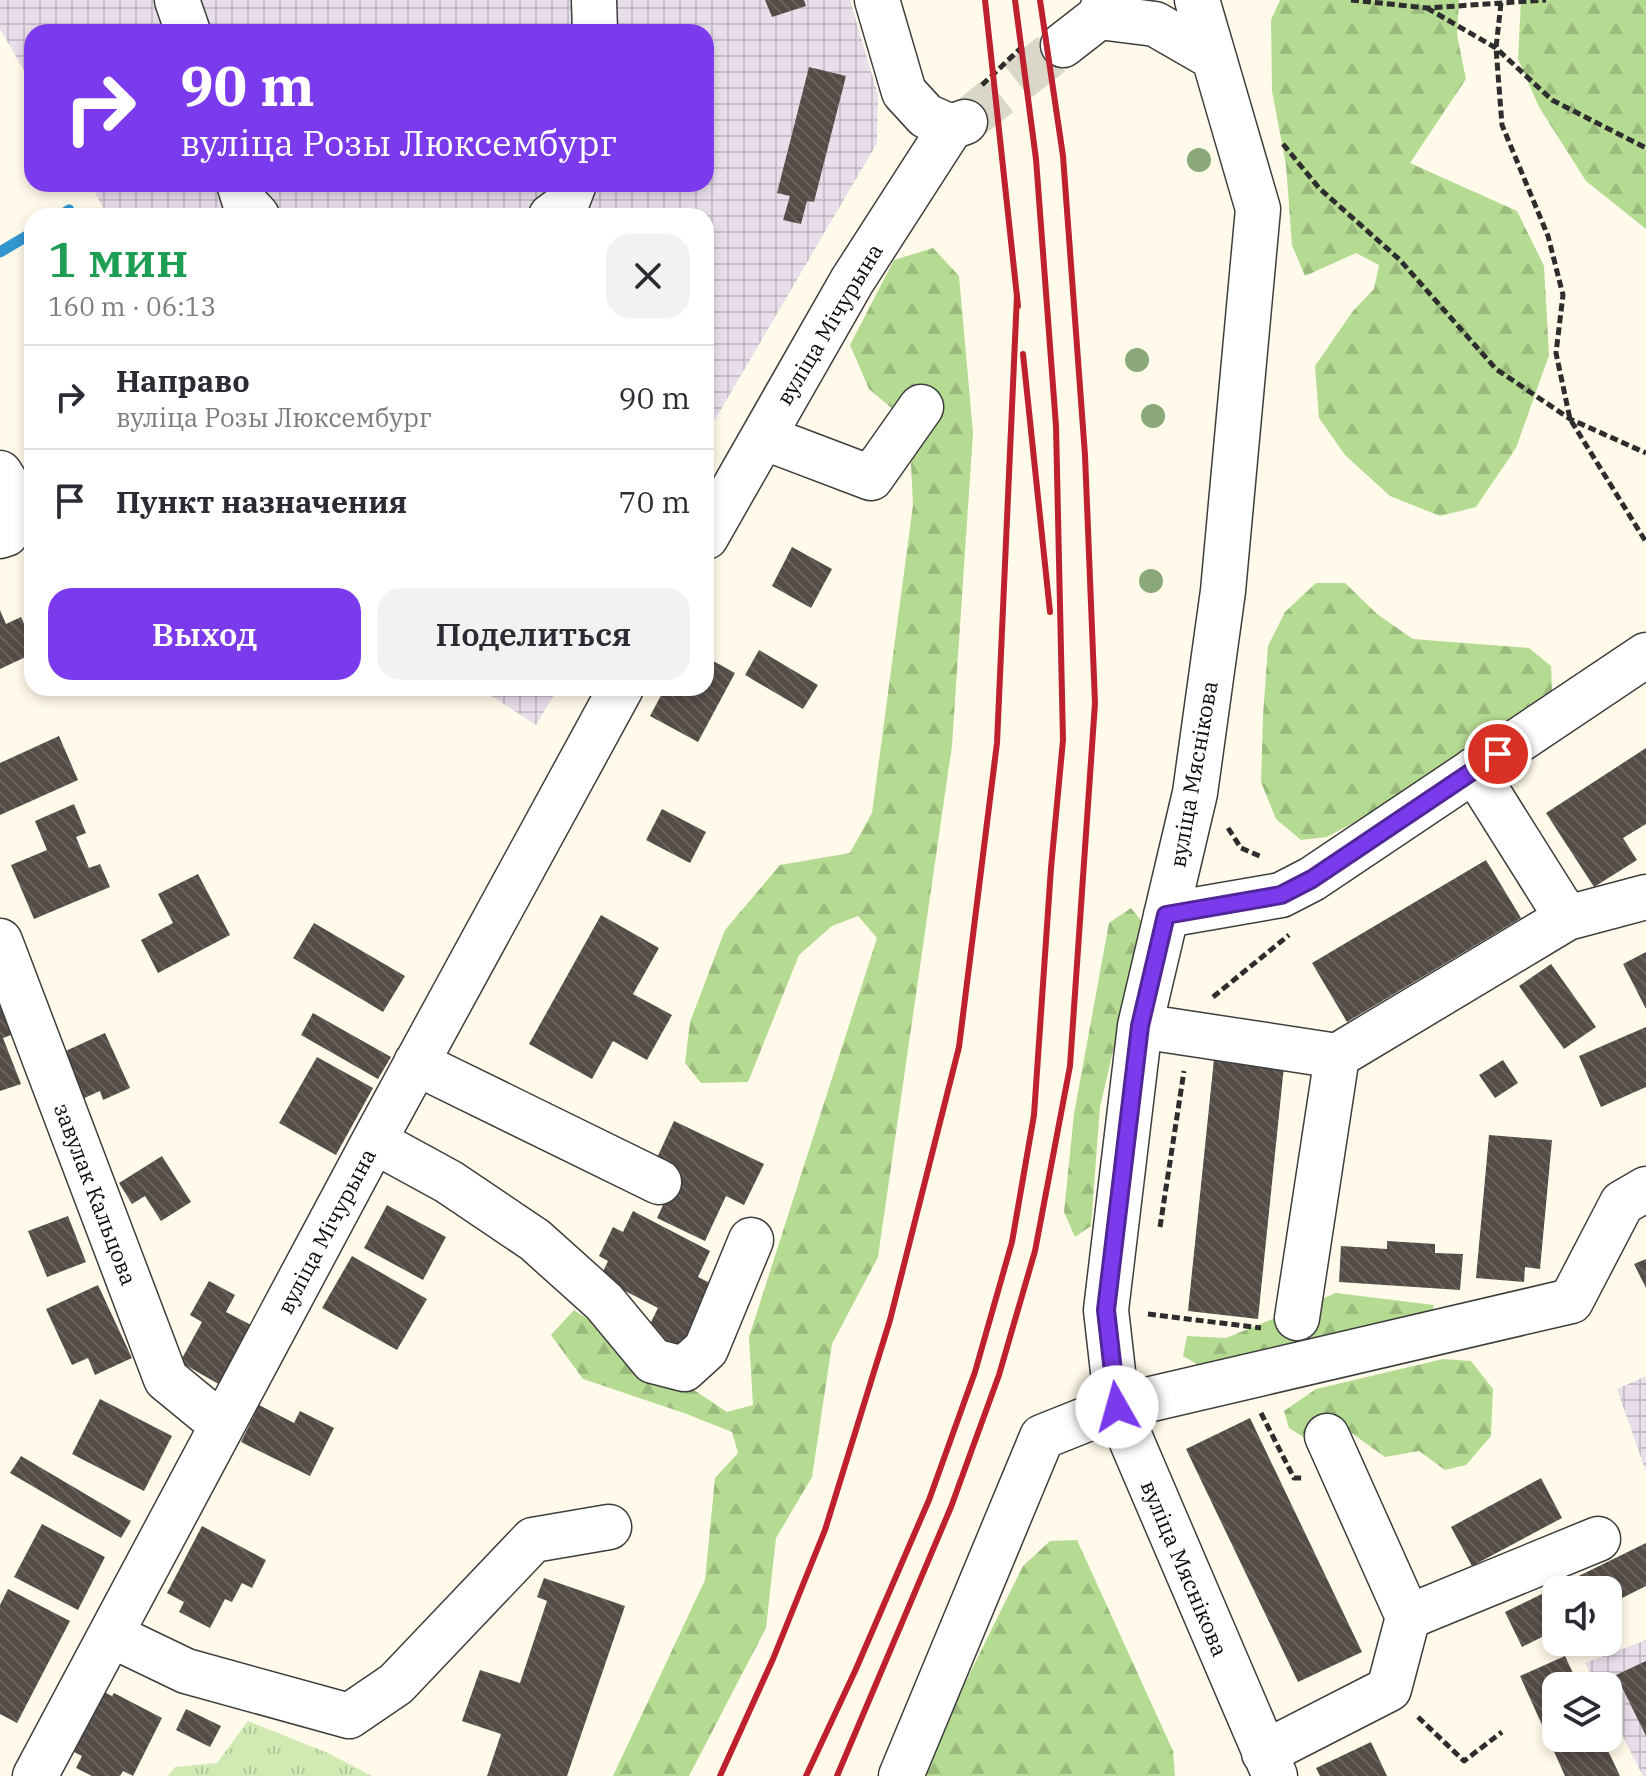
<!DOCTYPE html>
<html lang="ru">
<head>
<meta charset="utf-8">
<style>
  :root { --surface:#fff; --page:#f2f2f3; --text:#2b2b33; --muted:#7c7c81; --line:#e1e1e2; --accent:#7c3aed }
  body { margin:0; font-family:"IBM Plex Serif",serif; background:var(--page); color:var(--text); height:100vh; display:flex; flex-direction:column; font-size:30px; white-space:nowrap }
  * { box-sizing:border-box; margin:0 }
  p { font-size:26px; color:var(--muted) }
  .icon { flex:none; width:44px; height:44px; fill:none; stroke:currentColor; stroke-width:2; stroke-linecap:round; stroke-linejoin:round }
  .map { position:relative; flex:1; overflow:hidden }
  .sheet { position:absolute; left:24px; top:208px; width:690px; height:488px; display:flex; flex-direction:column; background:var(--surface); border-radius:24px; box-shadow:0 4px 12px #0003 }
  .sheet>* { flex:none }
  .top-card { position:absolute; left:24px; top:24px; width:690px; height:168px; border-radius:24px; box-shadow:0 4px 12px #0003; background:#7c3aed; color:#fff; overflow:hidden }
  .buttons { position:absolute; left:1542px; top:1576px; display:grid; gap:16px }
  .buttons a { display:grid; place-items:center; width:80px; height:80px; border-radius:16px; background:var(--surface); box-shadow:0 4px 12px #0003; font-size:40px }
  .pin { position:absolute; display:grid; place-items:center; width:68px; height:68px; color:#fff; margin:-34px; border:4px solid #fff; border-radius:50%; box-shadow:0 2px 8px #0007 }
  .me { position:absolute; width:88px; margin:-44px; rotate:353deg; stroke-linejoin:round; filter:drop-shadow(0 0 6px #0008) }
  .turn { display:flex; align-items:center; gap:28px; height:168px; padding:0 24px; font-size:36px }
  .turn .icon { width:104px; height:104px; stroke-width:2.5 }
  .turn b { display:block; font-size:56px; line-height:68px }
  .round { display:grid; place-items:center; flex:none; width:84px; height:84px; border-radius:24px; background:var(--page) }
  .headline { display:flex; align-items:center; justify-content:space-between; height:136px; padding:0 24px }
  h1 { font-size:48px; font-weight:600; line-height:60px; color:#1e9e55 }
  .button { display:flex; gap:16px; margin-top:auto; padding:16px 24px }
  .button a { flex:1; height:92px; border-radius:24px; background:var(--accent); color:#fff; font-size:32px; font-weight:600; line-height:92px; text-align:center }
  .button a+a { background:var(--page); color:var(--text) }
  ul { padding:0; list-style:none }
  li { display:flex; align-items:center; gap:24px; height:104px; padding:0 24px; border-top:2px solid var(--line) }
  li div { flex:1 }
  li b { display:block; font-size:30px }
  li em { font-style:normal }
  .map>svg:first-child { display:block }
  .industrial { fill:url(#industrial-grid) }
  .grass { fill:url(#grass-tufts) }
  .forest { fill:url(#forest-firs) }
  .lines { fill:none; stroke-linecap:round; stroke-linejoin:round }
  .stream { stroke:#3297d0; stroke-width:11 }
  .building { fill:url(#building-back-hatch) }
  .minor-tunnel { stroke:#dad6c8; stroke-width:44; stroke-dasharray:44 22; stroke-linecap:butt }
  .minor-casing { stroke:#3e3e3e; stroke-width:47 }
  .path { stroke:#2d2d2d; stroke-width:5; stroke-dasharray:8 4; stroke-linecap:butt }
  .minor { stroke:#fff; stroke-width:44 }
  .rail { stroke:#be202d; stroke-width:6 }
  .tree { fill:#8ba878 }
  .route-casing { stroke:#51269a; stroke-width:20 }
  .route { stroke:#7c3aed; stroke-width:14 }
  .labels { text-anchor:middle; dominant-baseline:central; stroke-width:8; stroke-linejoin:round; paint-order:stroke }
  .street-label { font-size:22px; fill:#0b0b0b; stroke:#fff }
</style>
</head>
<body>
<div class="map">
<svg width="1646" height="1776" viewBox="0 0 1646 1776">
  <defs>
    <pattern id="industrial-grid" width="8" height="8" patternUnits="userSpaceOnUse" patternTransform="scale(2)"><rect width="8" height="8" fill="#e9dfeb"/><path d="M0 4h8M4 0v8" fill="none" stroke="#c6bec8"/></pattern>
    <pattern id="grass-tufts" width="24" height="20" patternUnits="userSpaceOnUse" patternTransform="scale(2)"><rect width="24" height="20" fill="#d1eab3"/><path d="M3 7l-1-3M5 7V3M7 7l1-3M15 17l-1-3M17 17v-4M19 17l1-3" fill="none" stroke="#b2c799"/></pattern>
    <pattern id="forest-firs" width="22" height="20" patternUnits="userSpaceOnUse" patternTransform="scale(2)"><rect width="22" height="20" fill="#b5db92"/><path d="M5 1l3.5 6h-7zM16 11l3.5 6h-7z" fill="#9abb7d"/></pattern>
    <pattern id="building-back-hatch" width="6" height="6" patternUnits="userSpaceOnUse" patternTransform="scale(2)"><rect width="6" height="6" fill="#544c47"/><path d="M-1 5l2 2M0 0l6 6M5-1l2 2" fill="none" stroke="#68615d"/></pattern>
  </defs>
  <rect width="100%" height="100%" fill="#fffae9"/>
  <path class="industrial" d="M0,0H850L878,95L877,143L706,435V216H108L90,184H706V32H32V84L0,29Z
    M479,688H558L536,725Z
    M1646,1376V1472L1617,1389Z
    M1646,1640V1776H1643L1608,1708V1686H1597L1585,1663Z"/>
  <path class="grass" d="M248,1721L328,1753L372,1776H168L175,1767L217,1763Z"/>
  <path class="forest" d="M1280,0H1459L1457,35L1466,79L1410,163L1517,211L1544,266L1549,355L1516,448L1476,507L1440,516L1390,496L1345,455L1319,418L1315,366L1353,311L1374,289L1379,265L1356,253L1305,276L1292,245L1286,165L1272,91L1271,20Z
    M1521,0H1646V229L1586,181L1539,107L1518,59Z
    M933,248L959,276L973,433L952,745L878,1257L832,1344L812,1477L776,1538L766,1628L689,1776H613L705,1580L715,1478L738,1453L732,1432L684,1413L583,1379L551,1335L574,1310L727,1412L753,1405L749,1337L877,938L858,916L832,926L799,955L748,1082L701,1083L685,1063L690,1022L725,930L780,865L850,853L872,813L913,505L909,423L869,389L850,345L894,260Z
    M1316,583H1345L1377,614L1413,639L1529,648L1551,666L1552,690L1505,730L1383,807L1327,837L1301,840L1276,819L1261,782L1263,716L1268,646L1285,612Z
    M1131,908L1143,923L1100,1107L1091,1226L1075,1237L1064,1212L1074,1114L1109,923Z
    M1336,1293L1434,1305L1429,1330L1207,1370L1183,1356L1187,1336L1226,1338Z
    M1443,1359L1471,1361L1493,1389L1491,1436L1466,1465L1445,1470L1419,1451L1385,1457L1350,1432L1308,1440L1289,1428L1284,1411L1316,1389Z
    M1077,1540L1173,1751L1175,1776H919L1023,1566L1050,1541Z"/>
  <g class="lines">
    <path class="stream" d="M60,216L69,210
      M0,252L32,233"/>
  </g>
  <path class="building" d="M765,0H804L806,6L772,17Z
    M809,67L846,76L814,202L807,201L801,224L783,220L790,196L777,193Z
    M792,547L832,569L811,608L772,586Z
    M0,610L6,624L21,617L32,641V654L0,669Z
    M759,650L818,685L803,709L745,675Z
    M706,657L735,673L698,742L650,716L665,688H706Z
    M59,736L78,780L0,815V763Z
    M1646,748V824L1623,838L1637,860L1594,887L1546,813Z
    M74,804L86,833L76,837L89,868L100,864L110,887L34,919L11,865L47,850L35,821Z
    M662,809L706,832L690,863L646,840Z
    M1486,860L1521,918L1347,1022L1312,963Z
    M198,874L230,935L158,973L141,940L173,923L158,894Z
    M601,915L659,948L633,994L672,1015L647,1060L613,1041L592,1079L529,1044Z
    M314,923L405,976L383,1012L293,958Z
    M1646,952V1009L1623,964Z
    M1551,964L1596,1027L1564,1049L1519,986Z
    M0,1005L11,1035L3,1038L21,1084L0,1091Z
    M313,1013L391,1057L378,1079L301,1035Z
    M1646,1027V1087L1601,1107L1579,1056Z
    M105,1033L130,1088L103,1100L100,1091L80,1100L59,1054Z
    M317,1057L373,1088L336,1155L279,1123Z
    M1214,1059L1284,1066L1258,1319L1188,1311Z
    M1503,1060L1518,1083L1495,1098L1479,1075Z
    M674,1121L764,1164L744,1205L726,1196L705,1241L657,1218L678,1173L655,1162Z
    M1489,1135L1552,1140L1540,1269L1525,1267L1524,1282L1476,1278Z
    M162,1156L191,1202L161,1221L145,1196L132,1204L119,1183Z
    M387,1205L446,1237L423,1280L364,1248Z
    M633,1211L710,1251L698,1277L714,1285L681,1350L646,1332L658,1308L600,1278L608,1261L599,1256L613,1227L623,1232Z
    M68,1216L86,1262L47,1277L28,1231Z
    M1387,1241L1435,1244V1253L1463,1254L1460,1290L1339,1282L1341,1246L1387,1249Z
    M352,1256L427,1299L397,1350L322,1308Z
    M1646,1259V1288L1634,1264Z
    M209,1281L235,1295L226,1312L255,1327L222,1386L180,1362L202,1322L190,1315Z
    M98,1285L132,1358L95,1375L88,1358L72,1365L46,1309Z
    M100,1399L172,1436L144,1491L72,1454Z
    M259,1405L294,1423L300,1411L334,1428L310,1476L241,1442Z
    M1250,1418L1362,1652L1298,1682L1186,1449Z
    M21,1456L131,1521L121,1538L10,1473Z
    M1541,1478L1562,1518L1472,1566L1451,1527Z
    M42,1524L105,1557L78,1610L14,1577Z
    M202,1526L266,1560L252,1588L242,1583L232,1602L225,1599L210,1628L179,1612L184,1602L167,1593Z
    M1646,1543V1586L1608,1605V1590H1556V1630L1522,1647L1505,1612Z
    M544,1578L625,1606L567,1776H487L501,1734L462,1721L480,1670L520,1683L547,1601L537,1597Z
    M8,1589L70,1621L17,1723L0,1714V1605Z
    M1565,1656L1579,1686H1556V1738H1602L1620,1776H1565L1520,1676Z
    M1646,1661V1736L1616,1675Z
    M102,1691L112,1696L114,1693L162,1718L133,1776L123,1771L120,1776H92L76,1768L82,1756L72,1751Z
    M186,1709L221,1726L210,1747L176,1730Z
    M1371,1742L1387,1776H1320L1316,1768Z"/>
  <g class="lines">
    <path class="minor-tunnel" d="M965,122L1063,45"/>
    <g class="minor-casing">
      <path id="minor" d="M177,0L188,32
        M594,0L595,32
        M877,0L904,92L926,116L951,127
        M1197,0L1214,58
        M1099,17L1155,24L1214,58L1258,209L1223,591L1195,793L1140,1026L1106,1310L1117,1407L1275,1776
        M1063,45L1099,17L1106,0
        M239,184L245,203L257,216
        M551,216L566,205L574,184
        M763,437L871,478L921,407
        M0,473L21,507L6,534L0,536
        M706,537L852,281L951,127L965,122
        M1474,770L1567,918
        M1166,915L1281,895L1312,879L1646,655
        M0,941L166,1379L222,1425
        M1140,1026L1337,1056L1567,918L1646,897
        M416,1063L659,1182
        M374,1141L449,1182L535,1240L604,1302L653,1361L684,1369L706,1349L751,1240
        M1297,1318L1337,1056
        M1408,1617L1598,1539
        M111,1635L186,1671L349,1716L396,1684L533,1540L609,1527
        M1264,1753L1389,1689L1408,1617L1327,1436
        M35,1776L374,1141L621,688
        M901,1776L1042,1437L1117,1407L1571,1301L1622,1203L1646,1189"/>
    </g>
    <path class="path" d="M1351,0L1427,8L1546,0
      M1501,3L1496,48L1502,125L1548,236L1563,295L1556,353L1570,419L1646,542
      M1427,8L1496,48L1552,100L1646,148
      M982,85L1024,45
      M1283,144L1319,188L1400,260L1496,369L1570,419L1646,453
      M1228,828L1241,848L1262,857
      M1213,997L1289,935
      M1160,1227L1184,1071
      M1148,1314L1261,1328
      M1261,1413L1294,1478H1302
      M1418,1717L1464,1761L1502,1732"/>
    <use href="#minor" class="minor"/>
    <path class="rail" d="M985,0L1018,306
      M1023,354L1050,612
      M720,1776L773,1659L825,1530L890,1320L959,1047L997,743L1017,295
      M806,1776L856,1669L929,1500L975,1372L1012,1242L1034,1115L1051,868L1063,740L1056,426L1036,159L1015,0
      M837,1776L951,1507L999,1375L1035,1251L1070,1066L1095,703L1085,455L1063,156L1040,0"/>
  </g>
  <g class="tree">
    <circle cx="1199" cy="160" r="12"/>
    <circle cx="1137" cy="360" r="12"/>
    <circle cx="1153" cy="416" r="12"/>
    <circle cx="1151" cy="581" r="12"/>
  </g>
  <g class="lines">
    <g class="route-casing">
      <path id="route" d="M1117,1407L1106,1310L1140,1026L1166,915L1281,895L1312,879L1498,754"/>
    </g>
    <use href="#route" class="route"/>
  </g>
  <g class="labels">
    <g class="street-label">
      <text transform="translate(829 324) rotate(-59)">вуліца Мічурына</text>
      <text transform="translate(1193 774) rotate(-80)">вуліца Мяснікова</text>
      <text transform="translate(96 1194) rotate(69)">завулак Кальцова</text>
      <text transform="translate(326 1231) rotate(-62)">вуліца Мічурына</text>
      <text transform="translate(1185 1568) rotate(67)">вуліца Мяснікова</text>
    </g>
  </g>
</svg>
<div class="buttons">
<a><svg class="icon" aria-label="sound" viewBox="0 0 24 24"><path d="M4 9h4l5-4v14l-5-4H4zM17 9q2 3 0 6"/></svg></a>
<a><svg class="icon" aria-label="layers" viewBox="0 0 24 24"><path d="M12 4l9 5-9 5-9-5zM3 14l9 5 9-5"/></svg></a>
</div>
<div class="pin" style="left:1498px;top:754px;background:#d93025"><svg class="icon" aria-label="arrive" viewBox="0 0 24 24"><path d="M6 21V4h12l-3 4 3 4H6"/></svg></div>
<svg class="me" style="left:1117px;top:1407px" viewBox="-20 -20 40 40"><circle r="19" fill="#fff"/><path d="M0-13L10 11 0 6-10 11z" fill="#7c3aed"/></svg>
<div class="top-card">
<div class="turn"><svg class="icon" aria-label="right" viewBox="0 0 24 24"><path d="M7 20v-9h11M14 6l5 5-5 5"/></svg><div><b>90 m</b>вуліца Розы Люксембург</div></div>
</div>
<section class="sheet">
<div class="headline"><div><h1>1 мин</h1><p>160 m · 06:13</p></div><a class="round"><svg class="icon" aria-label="close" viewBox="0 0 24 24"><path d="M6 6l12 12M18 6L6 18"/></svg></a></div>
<ul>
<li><svg class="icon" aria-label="right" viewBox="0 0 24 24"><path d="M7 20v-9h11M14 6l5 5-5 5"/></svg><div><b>Направо</b><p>вуліца Розы Люксембург</p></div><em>90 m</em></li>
<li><svg class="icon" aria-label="arrive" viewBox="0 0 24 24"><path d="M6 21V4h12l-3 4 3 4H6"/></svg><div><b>Пункт назначения</b></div><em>70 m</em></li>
</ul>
<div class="button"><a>Выход</a><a>Поделиться</a></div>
</section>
</div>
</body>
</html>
